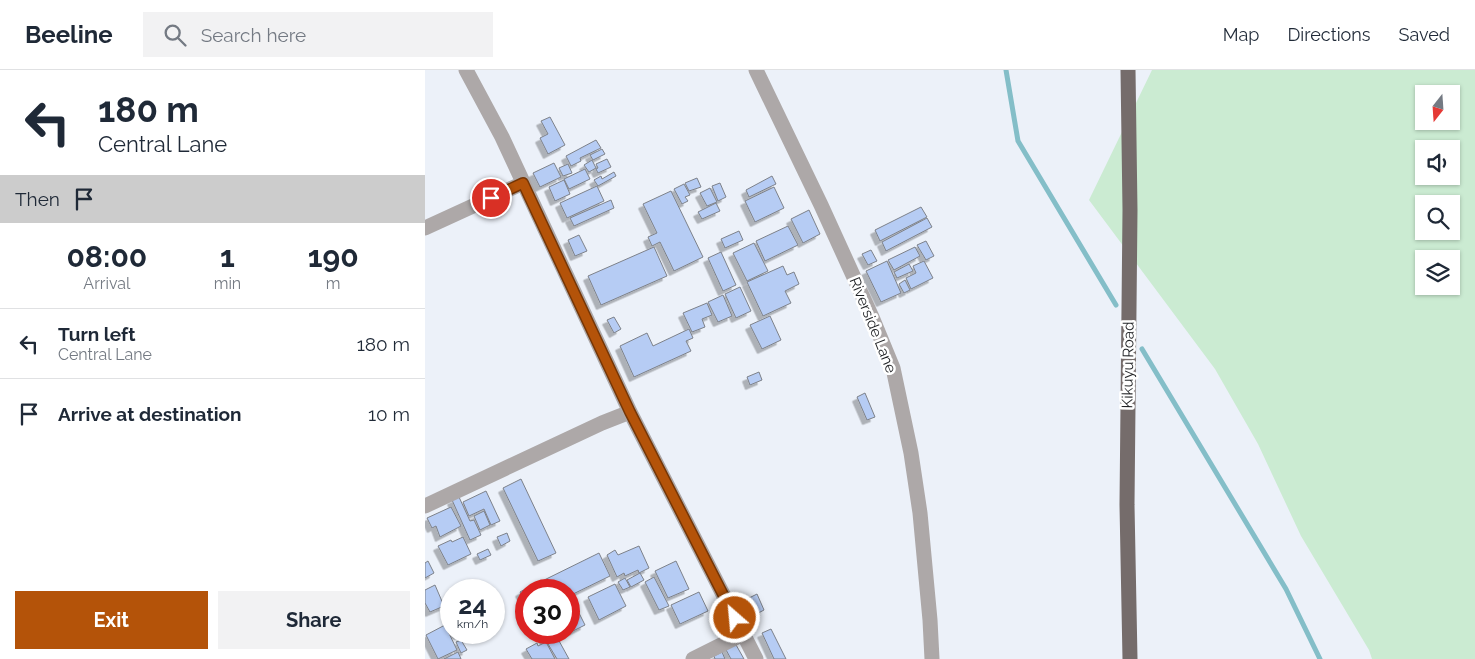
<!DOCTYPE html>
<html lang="en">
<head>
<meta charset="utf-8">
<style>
  :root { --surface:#fff; --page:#f2f2f3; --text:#1f2937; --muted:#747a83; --line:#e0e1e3; --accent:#b45309 }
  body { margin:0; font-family:Raleway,sans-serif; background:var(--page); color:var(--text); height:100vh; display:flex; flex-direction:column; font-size:19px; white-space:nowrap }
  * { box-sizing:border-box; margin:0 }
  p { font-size:16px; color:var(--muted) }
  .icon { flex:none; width:28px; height:28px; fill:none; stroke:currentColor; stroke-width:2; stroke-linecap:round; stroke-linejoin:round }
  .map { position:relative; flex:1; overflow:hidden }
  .details { display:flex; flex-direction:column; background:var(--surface); width:425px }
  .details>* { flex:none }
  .top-card { background:#fff; color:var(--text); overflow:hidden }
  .needle { width:32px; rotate:197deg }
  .buttons { position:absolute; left:990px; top:15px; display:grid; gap:10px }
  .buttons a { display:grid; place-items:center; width:45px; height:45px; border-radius:0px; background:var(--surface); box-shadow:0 1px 4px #0004; font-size:25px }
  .speed { position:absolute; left:15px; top:509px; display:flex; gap:10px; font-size:25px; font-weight:700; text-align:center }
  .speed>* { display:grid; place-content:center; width:65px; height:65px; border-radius:50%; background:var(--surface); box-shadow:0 1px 4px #0004; line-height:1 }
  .speed small { font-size:12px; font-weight:400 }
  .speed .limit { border:8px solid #d22; background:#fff; color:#111 }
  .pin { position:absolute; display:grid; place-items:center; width:42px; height:42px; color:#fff; margin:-21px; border:2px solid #fff; border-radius:50%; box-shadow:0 1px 5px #0007 }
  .me { position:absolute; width:55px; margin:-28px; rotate:333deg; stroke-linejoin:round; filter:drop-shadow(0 0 4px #0008) }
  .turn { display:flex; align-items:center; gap:18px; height:105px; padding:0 15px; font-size:22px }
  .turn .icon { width:65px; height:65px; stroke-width:2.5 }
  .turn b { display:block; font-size:35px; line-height:42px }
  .then { display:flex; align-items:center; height:48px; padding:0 15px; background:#0003; gap:10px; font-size:19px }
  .eta { display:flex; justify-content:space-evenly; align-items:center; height:85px; text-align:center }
  .eta b { font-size:30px; font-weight:700; line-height:35px }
  .button { display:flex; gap:10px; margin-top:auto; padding:10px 15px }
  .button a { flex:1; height:58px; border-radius:0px; background:var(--accent); color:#fff; font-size:20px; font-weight:700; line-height:58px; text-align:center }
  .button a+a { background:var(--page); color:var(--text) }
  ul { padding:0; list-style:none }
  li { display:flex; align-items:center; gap:15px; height:70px; padding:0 15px; border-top:1px solid var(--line) }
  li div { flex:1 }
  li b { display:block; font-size:19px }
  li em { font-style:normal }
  header { display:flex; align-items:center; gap:30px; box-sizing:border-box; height:70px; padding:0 25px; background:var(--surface); border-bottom:1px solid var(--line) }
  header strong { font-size:24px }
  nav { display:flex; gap:28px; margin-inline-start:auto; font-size:18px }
  .search { width:350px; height:45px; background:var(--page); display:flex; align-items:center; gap:12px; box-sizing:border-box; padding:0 18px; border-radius:0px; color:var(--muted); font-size:19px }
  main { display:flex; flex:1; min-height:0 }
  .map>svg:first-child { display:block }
  .green { fill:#cbebd2; fill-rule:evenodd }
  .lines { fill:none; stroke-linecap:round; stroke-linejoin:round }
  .stream { stroke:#84bec8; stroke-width:5 }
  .building { fill:#b6ccf4; stroke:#7d8189; filter:url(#shadow) }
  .minor { stroke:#ada8a8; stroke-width:15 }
  .major { stroke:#756c6b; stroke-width:15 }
  .route-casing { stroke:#753606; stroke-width:12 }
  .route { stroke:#b45309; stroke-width:9 }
  .labels { text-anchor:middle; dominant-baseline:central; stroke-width:5; stroke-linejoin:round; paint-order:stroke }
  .street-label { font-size:15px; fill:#1f2124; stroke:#fff }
</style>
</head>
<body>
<header>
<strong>Beeline</strong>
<div class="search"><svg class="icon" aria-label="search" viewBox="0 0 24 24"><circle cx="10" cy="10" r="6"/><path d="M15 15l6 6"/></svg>Search here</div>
<nav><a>Map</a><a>Directions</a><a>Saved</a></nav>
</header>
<main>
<section class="details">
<div class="top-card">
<div class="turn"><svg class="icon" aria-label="left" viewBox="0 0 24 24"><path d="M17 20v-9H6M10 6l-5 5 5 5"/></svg><div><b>180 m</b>Central Lane</div></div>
<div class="then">Then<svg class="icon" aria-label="arrive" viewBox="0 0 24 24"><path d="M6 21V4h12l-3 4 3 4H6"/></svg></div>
</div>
<div class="eta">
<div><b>08:00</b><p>Arrival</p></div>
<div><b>1</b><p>min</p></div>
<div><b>190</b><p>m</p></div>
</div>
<ul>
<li><svg class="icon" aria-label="left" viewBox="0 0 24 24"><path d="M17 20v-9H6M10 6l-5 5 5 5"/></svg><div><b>Turn left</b><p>Central Lane</p></div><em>180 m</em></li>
<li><svg class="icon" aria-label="arrive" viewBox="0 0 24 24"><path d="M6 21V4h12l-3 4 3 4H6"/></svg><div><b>Arrive at destination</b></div><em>10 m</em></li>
</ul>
<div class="button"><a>Exit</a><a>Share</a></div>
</section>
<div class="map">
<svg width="1050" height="589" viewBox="0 0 1050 589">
  <defs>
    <filter id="shadow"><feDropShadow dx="-4.5" dy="4.5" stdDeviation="0" flood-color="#0004"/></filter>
  </defs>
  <rect width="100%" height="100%" fill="#ecf1f9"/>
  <path class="green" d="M727,0H1050V589H947L944,580L876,466L833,374L790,299L664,130ZM999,24H1026V51H999ZM999,79H1026V106H999ZM999,134H1026V161H999ZM999,189H1026V216H999Z"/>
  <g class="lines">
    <path class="stream" d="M581,0L593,71L691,235
      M717,279L861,519L895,589"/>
  </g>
  <path class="building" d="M125,47L140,75L123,84L115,68L123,64L116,51Z
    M171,70L176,78L155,88L156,91L146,96L141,86Z
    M177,79L180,84L168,90L165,85Z
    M182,89L186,97L173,103L171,99L173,98L171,94Z
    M167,90L171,98L164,102L159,95Z
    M129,93L136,107L115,117L108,103Z
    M143,94L147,103L138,106L134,98Z
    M160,99L165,109L144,119L139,109Z
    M189,102L191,106L173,116L169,110L176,106L177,109Z
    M347,106L351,114L324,127L321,120Z
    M272,108L276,117L264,121L260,113Z
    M139,110L145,124L130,131L124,117Z
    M295,113L301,127L293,131L287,116Z
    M259,114L265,125L260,127L263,131L257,134L249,119Z
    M172,116L179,131L142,148L135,133Z
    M349,117L359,138L330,152L320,131Z
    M285,118L292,132L282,136L275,123Z
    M246,121L278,187L249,201L235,172L227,176L223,167L232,163L218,134Z
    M186,130L189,138L149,156L145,148Z
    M291,133L295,141L277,149L273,142Z
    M496,137L502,147L455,171L450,160Z
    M384,140L395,164L378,173L366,149Z
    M502,148L507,157L461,181L457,172Z
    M363,156L373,175L340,191L331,171Z
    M314,161L318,170L300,178L296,169Z
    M154,165L162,181L150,186L143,170Z
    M501,171L509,186L501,190L492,175Z
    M329,173L343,201L322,211L308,183Z
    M229,177L242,206L176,235L163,206Z
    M490,177L495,186L469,200L463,190Z
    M446,180L452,191L443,195L437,184Z
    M296,182L311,215L298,221L283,188Z
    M462,191L476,223L456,232L441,201Z
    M499,191L508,208L486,219L481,208L491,203L488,196Z
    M484,194L488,201L472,208L469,202Z
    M358,196L362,205L369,202L374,214L360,221L366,233L338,246L322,212Z
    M480,210L485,220L479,223L474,214Z
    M315,217L326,241L311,248L300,224Z
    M298,225L307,246L293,252L283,232Z
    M282,233L287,245L277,249L280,257L267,262L258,243Z
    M345,246L356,270L337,279L325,255Z
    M189,247L196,259L189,263L182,250Z
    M264,259L268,268L261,271L266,281L209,307L195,276L222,263L228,276Z
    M334,302L337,310L325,315L322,307Z
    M440,323L450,347L442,350L432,327Z
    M96,409L131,483L113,491L78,418Z
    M61,421L75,451L66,455L59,439L44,446L38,432Z
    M34,427L45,451L49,450L56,465L45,470L27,430Z
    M26,437L36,456L15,467L11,456L7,458L2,448Z
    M59,441L65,455L55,460L49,446Z
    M82,463L85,471L76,476L72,467Z
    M38,467L46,484L23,495L13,476L26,470L27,472Z
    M214,476L224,498L214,503L213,500L200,506L199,503L192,507L182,485L190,480L193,485Z
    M63,479L66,485L55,490L52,484Z
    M174,483L185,506L144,526V520H111L109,515Z
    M3,491L9,503L0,508V493Z
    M251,491L264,519L243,528L230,501Z
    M215,503L219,510L206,517L202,510Z
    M229,507L244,536L234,540L220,512Z
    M200,508L205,517L198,520L193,512Z
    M190,514L201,536L174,550L163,527Z
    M10,515L19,536L5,542L0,533V520Z
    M104,517L105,520H101V533L95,522Z
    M274,522L283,541L255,554L246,535Z
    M332,524L339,540L326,547L318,531Z
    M149,533L160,555L134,568L131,562H144V536Z
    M26,553V562H40L33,565V563L27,566L22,554Z
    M20,555L32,580L13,589L1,565Z
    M346,559L361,589H349L337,563Z
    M115,562H128L130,566L120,571Z
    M133,569L144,589H132L123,574Z
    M36,570L42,580L36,583L31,572Z
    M121,572L130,589H107L101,579L112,573L113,576Z
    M310,573L319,589H306L300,578Z
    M33,582L36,589H19Z
    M297,582L300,589H290L289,586Z"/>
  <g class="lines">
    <path class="minor" d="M41,0L77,67L205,342L331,589
      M331,0L396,135L447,247L468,298L486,383L495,443L505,550L507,589
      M0,158L98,113
      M0,436L177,353L205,342
      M268,589L318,564"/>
    <path class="major" d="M703,0L705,140L702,435L705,589"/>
  </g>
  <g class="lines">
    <g class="route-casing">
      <path id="route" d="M66,128L98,113L205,342L310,548"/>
    </g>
    <use href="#route" class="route"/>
  </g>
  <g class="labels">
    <g class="street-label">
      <text transform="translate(448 255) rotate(68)">Riverside Lane</text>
      <text transform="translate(703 295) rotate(-89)">Kikuyu Road</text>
    </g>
  </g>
</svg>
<div class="buttons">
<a><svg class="needle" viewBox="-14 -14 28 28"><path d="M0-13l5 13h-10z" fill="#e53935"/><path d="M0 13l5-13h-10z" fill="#747a83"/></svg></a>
<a><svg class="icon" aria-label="sound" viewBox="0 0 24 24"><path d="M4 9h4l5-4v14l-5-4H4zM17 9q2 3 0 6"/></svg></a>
<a><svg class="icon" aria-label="search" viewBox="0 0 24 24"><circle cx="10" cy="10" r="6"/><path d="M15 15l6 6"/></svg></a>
<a><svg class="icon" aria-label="layers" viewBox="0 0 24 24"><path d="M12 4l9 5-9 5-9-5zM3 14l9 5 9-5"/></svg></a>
</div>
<div class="speed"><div>24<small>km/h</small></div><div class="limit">30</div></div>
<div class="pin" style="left:66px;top:128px;background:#d93025"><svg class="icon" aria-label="arrive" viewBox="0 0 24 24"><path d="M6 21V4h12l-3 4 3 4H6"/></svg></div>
<svg class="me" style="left:310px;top:548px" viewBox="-20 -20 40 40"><circle r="17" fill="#b45309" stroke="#fff" stroke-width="3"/><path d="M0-11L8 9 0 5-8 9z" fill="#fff"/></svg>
</div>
</main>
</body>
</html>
